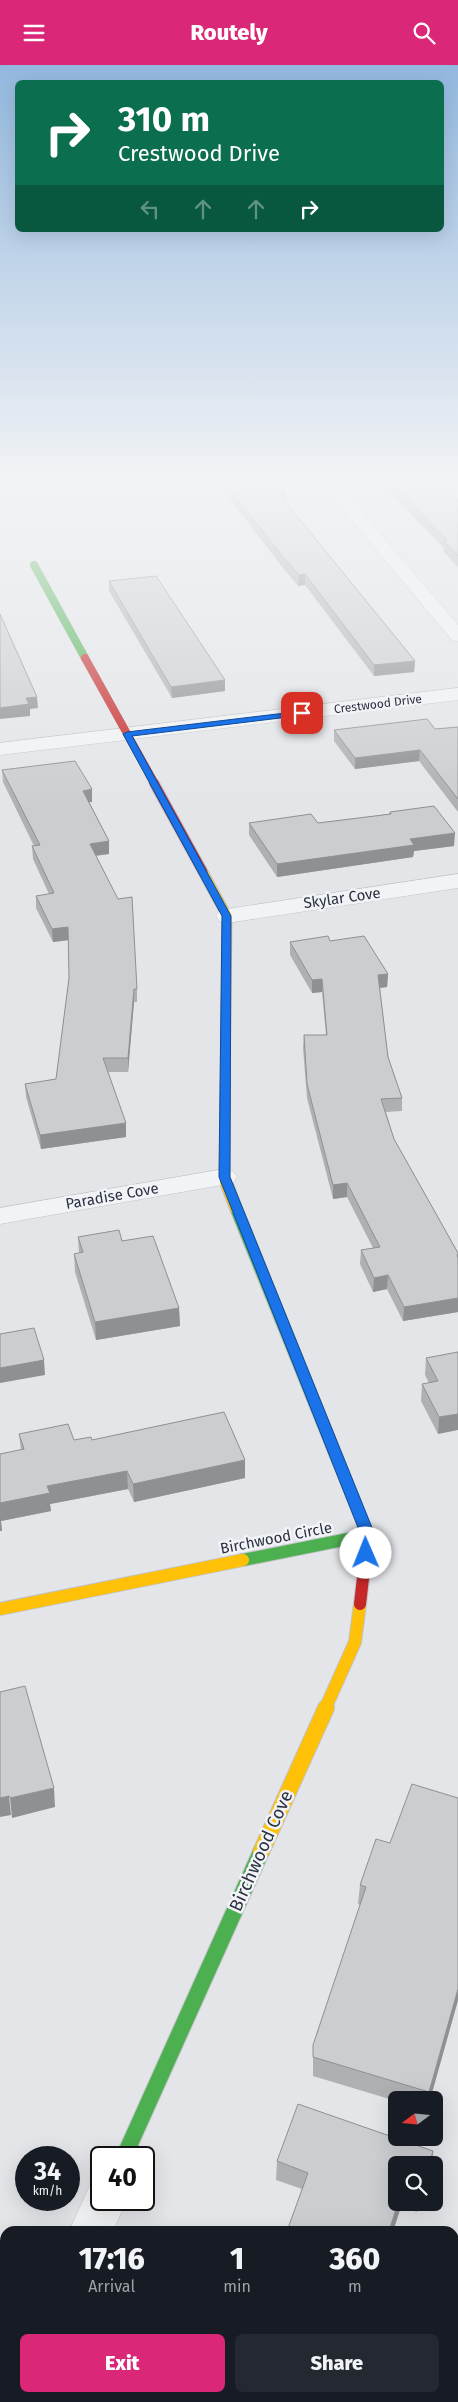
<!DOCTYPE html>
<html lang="en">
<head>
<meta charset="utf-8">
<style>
  :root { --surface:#171b24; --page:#242831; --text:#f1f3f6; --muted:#9ea1a6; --accent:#db2777 }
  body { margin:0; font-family:"Fira Sans",sans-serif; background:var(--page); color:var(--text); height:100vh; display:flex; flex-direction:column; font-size:19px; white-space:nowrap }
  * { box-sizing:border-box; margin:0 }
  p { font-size:16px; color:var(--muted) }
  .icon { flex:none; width:28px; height:28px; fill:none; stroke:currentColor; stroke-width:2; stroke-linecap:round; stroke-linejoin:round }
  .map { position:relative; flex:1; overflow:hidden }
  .panel { position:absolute; left:0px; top:2161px; width:459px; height:176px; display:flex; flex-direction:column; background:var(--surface); border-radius:15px 15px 0 0; box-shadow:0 5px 20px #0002 }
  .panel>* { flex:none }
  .guide { position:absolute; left:15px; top:15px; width:429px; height:152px; border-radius:8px; box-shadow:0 5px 20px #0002; background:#0b6e4f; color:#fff; overflow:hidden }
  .needle { width:32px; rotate:254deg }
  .fabs { position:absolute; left:388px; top:2026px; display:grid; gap:10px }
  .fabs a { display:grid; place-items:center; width:55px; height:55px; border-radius:8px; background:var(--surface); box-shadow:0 5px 20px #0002; font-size:25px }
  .speed { position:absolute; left:15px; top:2081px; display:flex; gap:10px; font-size:25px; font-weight:700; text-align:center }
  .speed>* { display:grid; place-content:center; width:65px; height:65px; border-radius:50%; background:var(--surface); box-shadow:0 5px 20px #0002; line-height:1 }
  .speed small { font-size:12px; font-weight:400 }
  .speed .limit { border:2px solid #111; border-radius:8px; background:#fff; color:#111 }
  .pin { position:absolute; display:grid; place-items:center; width:42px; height:42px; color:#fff; margin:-21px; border-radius:10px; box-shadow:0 2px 8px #0006 }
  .me { position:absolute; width:55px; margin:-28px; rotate:359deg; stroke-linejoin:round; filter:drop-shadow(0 0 4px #0008) }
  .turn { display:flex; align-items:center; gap:18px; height:105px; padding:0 20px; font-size:22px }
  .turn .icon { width:65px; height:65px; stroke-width:2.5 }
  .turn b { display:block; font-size:35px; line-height:42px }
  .lanes { display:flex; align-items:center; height:48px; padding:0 20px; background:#0003; justify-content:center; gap:25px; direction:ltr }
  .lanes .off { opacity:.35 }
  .eta { display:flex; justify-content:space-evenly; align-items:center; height:85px; text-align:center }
  .eta b { font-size:30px; font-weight:800; line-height:35px }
  .cta { display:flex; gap:10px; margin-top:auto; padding:10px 20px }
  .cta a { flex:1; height:58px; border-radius:8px; background:var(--accent); color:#fff; font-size:20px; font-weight:800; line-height:58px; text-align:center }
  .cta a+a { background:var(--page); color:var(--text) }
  header { display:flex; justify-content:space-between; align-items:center; height:65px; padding:0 20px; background:var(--accent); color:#fff; font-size:22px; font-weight:800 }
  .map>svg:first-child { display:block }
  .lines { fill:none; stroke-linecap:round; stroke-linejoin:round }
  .street-casing { stroke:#c1c3c6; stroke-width:1 }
  .fast-far2-casing { stroke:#c1c3c6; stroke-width:8 }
  .fast-far1-casing { stroke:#c1c3c6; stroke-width:14 }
  .fast-casing { stroke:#c1c3c6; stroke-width:18 }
  .slow-far2-casing { stroke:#c1c3c6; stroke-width:11 }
  .slow-far1-casing { stroke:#c1c3c6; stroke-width:14 }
  .slow-casing { stroke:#c1c3c6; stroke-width:18 }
  .jam-far2-casing { stroke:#c1c3c6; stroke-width:8 }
  .jam-far1-casing { stroke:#c1c3c6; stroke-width:11 }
  .jam-casing { stroke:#c1c3c6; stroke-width:14 }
  .street { fill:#f2f3f5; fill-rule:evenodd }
  .fast-far2 { stroke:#4caf50; stroke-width:8 }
  .fast-far1 { stroke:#4caf50; stroke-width:12 }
  .fast { stroke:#4caf50; stroke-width:16 }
  .slow-far2 { stroke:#ffc107; stroke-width:9 }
  .slow-far1 { stroke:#ffc107; stroke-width:12 }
  .slow { stroke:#ffc107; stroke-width:16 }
  .jam-far2 { stroke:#c62828; stroke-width:8 }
  .jam-far1 { stroke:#c62828; stroke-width:9 }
  .jam { stroke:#c62828; stroke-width:12 }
  .wall { fill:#afb0b3 }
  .shaded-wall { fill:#8e9092 }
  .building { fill:#cbcdd0; stroke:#8e9092 }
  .route { fill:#1a73e8; stroke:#114b97 }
  .labels { text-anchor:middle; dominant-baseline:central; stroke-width:5; stroke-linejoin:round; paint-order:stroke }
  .far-street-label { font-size:12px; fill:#2b3140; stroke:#f1f3f7 }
  .street-label { font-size:15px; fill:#2b3140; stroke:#f1f3f7 }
  .near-street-label { font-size:18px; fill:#2b3140; stroke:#f1f3f7 }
</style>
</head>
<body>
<header><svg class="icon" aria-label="menu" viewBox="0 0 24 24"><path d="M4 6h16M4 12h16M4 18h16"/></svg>Routely<svg class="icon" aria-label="search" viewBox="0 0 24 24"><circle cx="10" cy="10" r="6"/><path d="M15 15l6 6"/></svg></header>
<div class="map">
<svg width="458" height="2337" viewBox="0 0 458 2337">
  <rect width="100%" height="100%" fill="#e3e5e8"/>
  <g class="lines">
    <g class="street-casing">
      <path id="street" d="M319,416H335L458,560V576L452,575Z
        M458,623V635L0,690V678Z
        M458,809V823L227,858L219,856L216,851L219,846L227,844Z
        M224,1104L233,1106L237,1112L233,1118L0,1159V1143Z
        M101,2116V2135H127L113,2166H69L90,2120Z"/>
    </g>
    <g class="fast-far2-casing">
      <path id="fast-far2" d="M34,500L85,593"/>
    </g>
    <g class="fast-far1-casing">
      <path id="fast-far1" d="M236,1143L368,1470L243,1495"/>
    </g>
    <g class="fast-casing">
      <path id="fast" d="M124,2092L261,1787"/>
    </g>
    <g class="slow-far2-casing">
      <path id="slow-far2" d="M203,807L227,851L224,1112L226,1118"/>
    </g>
    <g class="slow-far1-casing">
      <path id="slow-far1" d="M226,1117L236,1143
        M0,1544L243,1495
        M325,1644L355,1577L360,1539"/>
    </g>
    <g class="slow-casing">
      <path id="slow" d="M261,1787L326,1643"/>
    </g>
    <g class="jam-far2-casing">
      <path id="jam-far2" d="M85,593L155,719"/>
    </g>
    <g class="jam-far1-casing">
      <path id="jam-far1" d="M154,718L203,807"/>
    </g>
    <g class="jam-casing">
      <path id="jam" d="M360,1539L368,1470"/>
    </g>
    <use href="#street" class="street"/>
    <use href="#fast-far2" class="fast-far2"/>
    <use href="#fast-far1" class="fast-far1"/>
    <use href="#fast" class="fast"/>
    <use href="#slow-far2" class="slow-far2"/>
    <use href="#slow-far1" class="slow-far1"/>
    <use href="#slow" class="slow"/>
    <use href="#jam-far2" class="jam-far2"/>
    <use href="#jam-far1" class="jam-far1"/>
    <use href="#jam" class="jam"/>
  </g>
  <path class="wall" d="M216,416H276L286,428V437L415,596L414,607L374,611L305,520L298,521L283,503Z
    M379,416H439L458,435V502L443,486L444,483Z
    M109,516L225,626L172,633L109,526Z
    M458,662V747L419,696L355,704L334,676V665L435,664Z
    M2,705L92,724V737H89L109,776V789L96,791L137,924V937H134L128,1007H108L126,1058V1072L41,1084L26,1032L25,1019L56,1014L69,913V875L53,877L36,843V831L49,829L33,794L32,781H34L3,717Z
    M390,747L454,781L414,786L413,792L277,812L249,770V758H318L389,749Z
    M330,876L388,909L387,922L380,923L388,992L402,1033V1046L386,1047L394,1074L458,1188V1247L403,1256L387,1224L373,1227L360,1199L361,1185L373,1183L347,1132L333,1134L307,1033L303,983L304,970H326L322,927L312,928L290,890V877Z
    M78,1172L122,1176L179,1243L180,1261L96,1275L75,1207L74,1189L79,1188Z
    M458,1287L438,1369L421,1336L422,1319L429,1318L425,1310L426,1293Z
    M19,1369L74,1375H92L245,1395V1413L134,1437L128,1424L50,1439L51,1446L1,1456L2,1466H0V1389L21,1385Z
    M458,1733V1935L430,2035H396V2036L313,2011V1980L360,1840L358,1839L360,1820L390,1778Z
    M277,2096L396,2100V2138H420L417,2147L401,2142L393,2166H287L302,2124L276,2115Z"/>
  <path class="shaded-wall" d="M286,428V438L279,429Z
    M305,509V520L298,521L299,510Z
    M415,596L414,607L374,611V600Z
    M225,615V626L172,633L171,622Z
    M37,632L38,643L30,644V651L0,654V643L26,633Z
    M420,685L419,696L355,704V693Z
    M92,724V737L83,738V726Z
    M455,768L454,781L414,786L413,792L277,812V799L410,774Z
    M109,776V789L91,791L90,779Z
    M68,862L69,875L53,877L52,864Z
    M388,909L387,922L377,923L378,910Z
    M322,914V927L312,928V915Z
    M134,924V937L128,1007V993Z
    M126,1058V1072L41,1084L40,1070Z
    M347,1118V1132L333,1134V1120Z
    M388,1210L387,1224L373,1227L374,1213Z
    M458,1233V1247L403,1256L404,1242Z
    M179,1243L180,1261L96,1275L95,1257Z
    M44,1295L45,1310L0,1318V1303Z
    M458,1349V1365L438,1369L439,1352Z
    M245,1395V1413L134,1437L133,1419Z
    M127,1406L128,1424L50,1439L51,1446L1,1456L2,1466H0V1438L47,1421Z
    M54,1723L55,1742L12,1753L10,1733Z
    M9,1731L11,1750L0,1752V1733Z
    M458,1924V1935L430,2035H428L429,2027Z
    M433,2086L432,2100H429Z
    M398,2138H401V2142L393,2166H389Z
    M418,2138H420L417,2147Z"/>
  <path class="building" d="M223,416H276L286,428L279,429L415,596L374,600L305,509L299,510L283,492Z
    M389,416H439L458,435V491L444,476L447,475Z
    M156,511L225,615L171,622L109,516Z
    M0,549L37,632L26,633L29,639L0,643Z
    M427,654L435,664L458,662V734L420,685L355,693L334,665Z
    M75,696L92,724L83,726L109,776L90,779L118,834L132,832L137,924H134L128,993H103L126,1058L40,1070L25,1019L56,1014L69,913L68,862L52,864L36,831L54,828L32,781L40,780L2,705Z
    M434,741L455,768L410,774L414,780L277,799L249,758L311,749L318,758L391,749L390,747Z
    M328,871L330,876L364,871L388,909L378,910L388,992L402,1033L381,1034L394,1074L458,1188V1190H457L458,1193V1233L404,1242L388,1210L374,1213L361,1185L380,1182L347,1118L333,1120L307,1019L304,970H327L322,914L312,915L290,877Z
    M119,1165L122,1176L153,1171L179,1243L95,1257L74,1189L83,1187L78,1172Z
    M34,1263L44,1295L0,1303V1269Z
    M458,1287V1349L439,1352L422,1319L438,1316L426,1293Z
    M224,1347L245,1395L133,1419L127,1406L47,1421L50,1428L0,1438V1389L24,1384L19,1369L68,1359L74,1375L91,1372L92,1375Z
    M25,1621L54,1723L10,1733L9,1731L0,1733V1627Z
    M412,1719L458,1733V1924L429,2027L313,1992V1980L366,1822L360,1820L376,1774L390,1778Z
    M298,2039L433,2086L429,2100H396V2138H398L389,2166H287L308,2108L277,2096Z
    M276,2332H318L320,2337H268Z"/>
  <linearGradient id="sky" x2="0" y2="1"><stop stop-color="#93b8df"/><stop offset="0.56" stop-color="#f2f3f5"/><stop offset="1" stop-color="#f2f3f5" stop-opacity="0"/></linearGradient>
  <rect width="458" height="743" fill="url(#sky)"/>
  <path class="route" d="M302,646L306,648L305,650L132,671L231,851L230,1112L375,1470L373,1488L366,1493L359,1488L361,1470L219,1112L222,851L123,669L127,667Z"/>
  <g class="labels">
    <g class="far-street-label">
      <text transform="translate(378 639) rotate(-7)">Crestwood Drive</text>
    </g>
    <g class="street-label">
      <text transform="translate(342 833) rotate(-8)">Skylar Cove</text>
      <text transform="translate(112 1131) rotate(-10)">Paradise Cove</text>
      <text transform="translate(276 1473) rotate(-11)">Birchwood Circle</text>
    </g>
    <g class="near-street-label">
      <text transform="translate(261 1786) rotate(-66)">Birchwood Cove</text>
    </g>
  </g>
</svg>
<div class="fabs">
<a><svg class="needle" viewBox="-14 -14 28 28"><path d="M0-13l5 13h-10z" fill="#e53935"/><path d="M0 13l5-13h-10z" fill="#9ea1a6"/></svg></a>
<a><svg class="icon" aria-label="search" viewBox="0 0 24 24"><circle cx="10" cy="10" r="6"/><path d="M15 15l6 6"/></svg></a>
</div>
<div class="speed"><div>34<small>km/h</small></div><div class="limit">40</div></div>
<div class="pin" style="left:302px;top:648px;background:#d93025"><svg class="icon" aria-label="arrive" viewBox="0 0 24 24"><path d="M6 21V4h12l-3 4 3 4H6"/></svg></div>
<svg class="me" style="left:366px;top:1488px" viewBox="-20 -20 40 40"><circle r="19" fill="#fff"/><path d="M0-13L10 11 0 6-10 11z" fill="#1a73e8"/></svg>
<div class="guide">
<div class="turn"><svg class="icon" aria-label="right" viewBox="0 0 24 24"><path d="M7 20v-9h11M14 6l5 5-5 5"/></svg><div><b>310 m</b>Crestwood Drive</div></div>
<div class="lanes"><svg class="icon off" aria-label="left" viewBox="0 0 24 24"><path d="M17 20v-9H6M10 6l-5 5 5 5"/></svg><svg class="icon off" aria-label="ahead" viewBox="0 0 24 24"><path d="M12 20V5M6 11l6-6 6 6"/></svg><svg class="icon off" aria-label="ahead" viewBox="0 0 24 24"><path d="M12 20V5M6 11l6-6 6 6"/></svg><svg class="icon" aria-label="right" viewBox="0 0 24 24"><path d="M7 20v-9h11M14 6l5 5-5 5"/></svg></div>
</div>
<section class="panel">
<div class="eta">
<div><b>17:16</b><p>Arrival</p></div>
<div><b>1</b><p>min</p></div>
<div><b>360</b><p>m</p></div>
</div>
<div class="cta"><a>Exit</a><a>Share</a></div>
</section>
</div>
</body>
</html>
